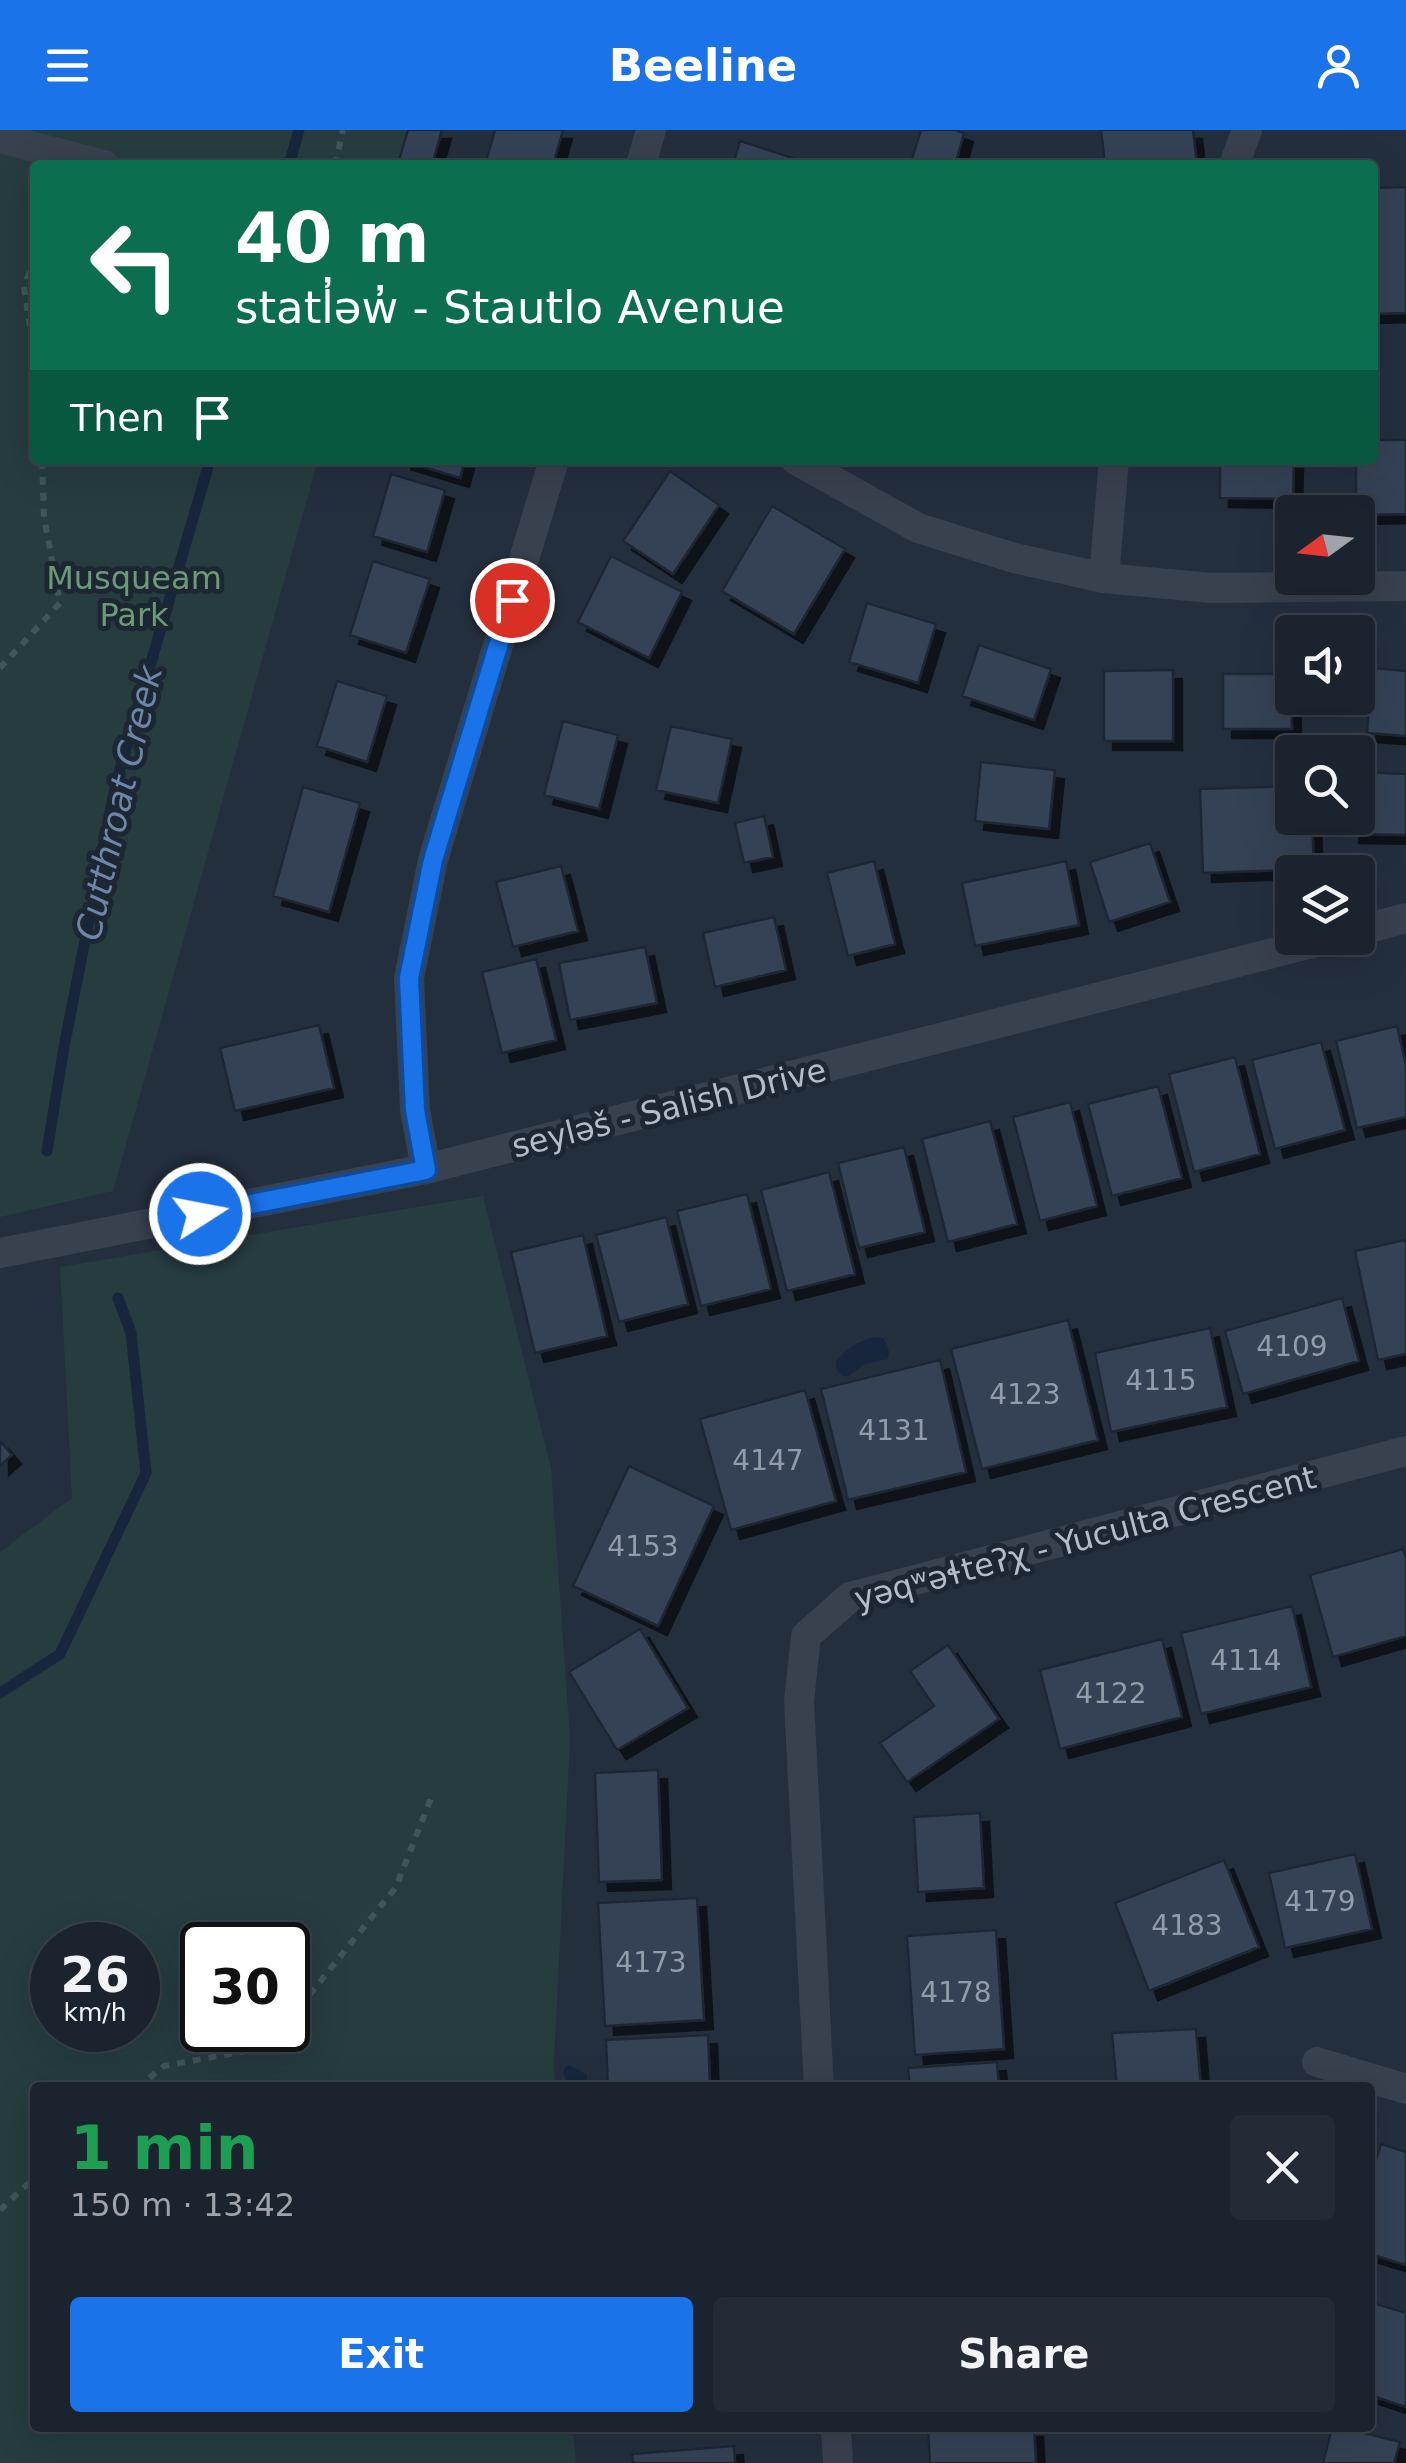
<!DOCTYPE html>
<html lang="en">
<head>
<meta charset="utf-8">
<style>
  :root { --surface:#1b232e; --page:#242b36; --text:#f1f3f6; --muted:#a0a4aa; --line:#39404a; --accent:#1a73e8 }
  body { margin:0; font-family:"DejaVu Sans",sans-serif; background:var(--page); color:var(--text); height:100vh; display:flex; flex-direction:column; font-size:38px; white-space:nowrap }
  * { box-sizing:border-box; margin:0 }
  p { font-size:32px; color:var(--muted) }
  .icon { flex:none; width:55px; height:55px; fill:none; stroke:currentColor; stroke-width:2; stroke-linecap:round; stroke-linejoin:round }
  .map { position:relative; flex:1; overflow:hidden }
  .sheet { position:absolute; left:30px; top:1952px; width:1345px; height:350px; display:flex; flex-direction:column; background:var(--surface); border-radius:10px; box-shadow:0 10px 40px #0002,0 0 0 2px var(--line) }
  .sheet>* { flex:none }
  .top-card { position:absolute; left:30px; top:30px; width:1348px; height:305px; border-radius:10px; box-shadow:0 10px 40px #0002,0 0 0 2px var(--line); background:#0b6e4f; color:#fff; overflow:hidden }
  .needle { width:65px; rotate:255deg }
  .controls { position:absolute; left:1275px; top:365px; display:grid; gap:20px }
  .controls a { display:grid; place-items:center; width:100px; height:100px; border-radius:10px; background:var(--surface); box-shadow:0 10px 40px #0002,0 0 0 2px var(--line); font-size:50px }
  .speed { position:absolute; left:30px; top:1792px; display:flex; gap:20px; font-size:50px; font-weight:700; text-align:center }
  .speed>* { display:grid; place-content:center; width:130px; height:130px; border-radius:50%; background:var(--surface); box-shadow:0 10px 40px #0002,0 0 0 2px var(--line); line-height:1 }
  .speed small { font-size:25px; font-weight:400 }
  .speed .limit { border:5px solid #111; border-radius:15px; background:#fff; color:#111 }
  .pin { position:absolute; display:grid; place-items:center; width:85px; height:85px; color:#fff; margin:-42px; border:5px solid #fff; border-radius:50%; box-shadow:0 2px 10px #0007 }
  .me { position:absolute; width:110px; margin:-55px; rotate:79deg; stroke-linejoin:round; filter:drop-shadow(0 0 8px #0008) }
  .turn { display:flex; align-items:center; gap:35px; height:210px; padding:0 40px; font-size:45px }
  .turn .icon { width:130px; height:130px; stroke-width:2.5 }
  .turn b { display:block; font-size:70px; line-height:85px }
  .then { display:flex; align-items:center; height:95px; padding:0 40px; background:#0003; gap:20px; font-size:38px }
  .round { display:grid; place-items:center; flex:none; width:105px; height:105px; border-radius:10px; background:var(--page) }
  .headline { display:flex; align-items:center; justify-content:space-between; height:170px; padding:0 40px }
  h1 { font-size:60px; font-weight:800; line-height:75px; color:#1e9e55 }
  .button { display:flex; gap:20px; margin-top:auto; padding:20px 40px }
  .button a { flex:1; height:115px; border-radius:10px; background:var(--accent); color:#fff; font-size:40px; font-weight:800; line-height:115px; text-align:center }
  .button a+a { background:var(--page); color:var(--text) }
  header { display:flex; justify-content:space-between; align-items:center; height:130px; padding:0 40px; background:var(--accent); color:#fff; font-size:45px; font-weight:800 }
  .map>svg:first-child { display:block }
  .green { fill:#263c3f; fill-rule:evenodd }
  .water { fill:#17263c }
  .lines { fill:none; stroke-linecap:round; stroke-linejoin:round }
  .stream { stroke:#17263c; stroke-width:11 }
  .building { fill:#364354; stroke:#1f2835; stroke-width:2.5; filter:url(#shadow) }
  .path { stroke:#3f5557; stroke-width:6; stroke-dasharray:8 8; stroke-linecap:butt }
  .minor { stroke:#38414e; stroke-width:30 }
  .route-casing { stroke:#114b97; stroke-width:25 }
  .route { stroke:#1a73e8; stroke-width:18 }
  .labels { text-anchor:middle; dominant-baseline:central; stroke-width:10; stroke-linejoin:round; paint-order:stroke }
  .number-label { font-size:28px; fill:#929caa }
  .park-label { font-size:32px; fill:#6b9a76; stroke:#1d2633 }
  .street-label { font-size:32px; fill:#b4bcc9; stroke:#1d2633 }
  .water-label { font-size:35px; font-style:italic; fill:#6d86a8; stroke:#1d2633 }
</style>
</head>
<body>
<header><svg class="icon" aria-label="menu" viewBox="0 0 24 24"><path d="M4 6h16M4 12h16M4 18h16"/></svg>Beeline<svg class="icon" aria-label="person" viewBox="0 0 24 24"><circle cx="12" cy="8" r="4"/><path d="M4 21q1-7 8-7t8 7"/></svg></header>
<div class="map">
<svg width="1406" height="2333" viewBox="0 0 1406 2333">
  <defs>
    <filter id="shadow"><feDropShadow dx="9" dy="9" stdDeviation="0" flood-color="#0009"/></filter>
  </defs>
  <rect width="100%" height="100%" fill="#242f3e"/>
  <path class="green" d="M0,0H411L401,35H35V330H318L113,1061L0,1087Z
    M483,1066L551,1338L570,1608L554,1932L555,1957L35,1958V2298H573L576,2333H0V1422L72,1368L60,1137ZM52,1815H138V1900H52ZM202,1815H288V1900H202Z"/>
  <path class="water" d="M875,1207L883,1208C888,1216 890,1220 888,1229L865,1234L849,1246H842L836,1238V1232C846,1218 858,1211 875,1207Z
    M570,1935L587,1945V1957H564L567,1952L563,1943L565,1937Z"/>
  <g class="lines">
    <path class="stream" d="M289,35L299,0
      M47,1021L64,917L116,653L210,330
      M0,1563L60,1524L146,1343L131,1203L118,1168"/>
  </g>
  <path class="building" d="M408,0H442L432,35H416L399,30Z
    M495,0H563L553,35H485Z
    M921,0H955L964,3L955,35H910Z
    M1101,0H1193L1197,34L1105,35Z
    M740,11L793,28L791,35H733Z
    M1406,57V183L1372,184V58Z
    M1372,310H1406V384L1358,385L1356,382V330H1372Z
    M401,330H465L460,348Z
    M1220,330H1294L1293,369L1220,368Z
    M670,341L719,375L673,444L623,411Z
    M391,344L445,360L427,422L373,406Z
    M772,376L845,419L794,504L722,461Z
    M611,426L682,462L649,528L578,492Z
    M373,431L430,449L406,523L350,505Z
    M867,473L936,494L918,553L849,532Z
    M979,515L1051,539L1034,590L962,566Z
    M1372,538L1406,541V606L1367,603Z
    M1173,540V611H1104V541Z
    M1223,544H1291L1292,599H1223Z
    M337,551L387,566L367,632L317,616Z
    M563,591L618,605L599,679L544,665Z
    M671,596L732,609L718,673L656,660Z
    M981,632L1055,640L1049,699L975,691Z
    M1358,642L1406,644V705L1350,704L1351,688H1358Z
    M1292,656V688H1312L1314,739L1203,743L1200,659Z
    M303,657L360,673L329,782L273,766Z
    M764,686L773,727L744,733L735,693Z
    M1150,713L1170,772L1109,792L1090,732Z
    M874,731L895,814L848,826L827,743Z
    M1066,731L1079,795L975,816L962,753Z
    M561,736L578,801L513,817L496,752Z
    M774,787L786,840L715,857L703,803Z
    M645,817L657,873L570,890L559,833Z
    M536,829L556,910L502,923L482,842Z
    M319,895L334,958L235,981L220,918Z
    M1397,896L1406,936V987L1357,998L1336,911Z
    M1321,912L1345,1000L1275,1019L1252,930Z
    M1235,927L1260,1024L1194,1042L1169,944Z
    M1158,956L1182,1048L1112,1066L1088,974Z
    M1070,972L1097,1076L1040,1091L1013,987Z
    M990,991L1017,1094L948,1112L922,1009Z
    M904,1017L925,1102L859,1118L838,1033Z
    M829,1042L855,1144L787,1161L761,1060Z
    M747,1064L771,1159L701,1176L677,1081Z
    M666,1087L688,1174L619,1192L596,1105Z
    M583,1105L607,1206L535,1223L511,1122Z
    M1406,1110V1224L1378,1230L1355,1121Z
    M1342,1168L1359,1231L1243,1264L1225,1201Z
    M1068,1190L1098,1310L982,1339L951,1219Z
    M1210,1198L1227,1277L1111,1302L1095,1223Z
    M940,1230L966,1342L848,1370L821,1259Z
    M805,1260L836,1371L731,1400L700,1289Z
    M0,1311L12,1325L0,1336Z
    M629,1336L714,1376L658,1496L573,1456Z
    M1403,1419L1406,1429V1506L1333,1527L1310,1445Z
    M1292,1476L1311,1557L1201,1584L1181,1503Z
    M640,1499L688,1578L617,1620L569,1542Z
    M1162,1509L1182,1587L1060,1619L1040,1540Z
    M948,1515L999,1589L907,1652L880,1613L934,1576L910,1541Z
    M658,1640L662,1750L599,1752L595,1643Z
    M980,1683L984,1758L918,1762L914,1687Z
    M1355,1724L1372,1799L1285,1818L1269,1743Z
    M1224,1730L1259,1817L1149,1861L1115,1773Z
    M697,1768L704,1890L605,1896L598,1773Z
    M996,1800L1004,1919L915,1925L907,1806Z
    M1196,1899L1201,1958H1117L1112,1903Z
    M708,1905L710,1958H608L606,1910Z
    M997,1932L999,1958H910L908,1938Z
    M1381,2014L1406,2022V2135L1370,2124V2049Z
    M1370,2172L1406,2183V2277L1370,2265Z
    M928,2298H1034L1036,2333H930Z
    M1332,2298H1344L1400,2312L1394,2333H1323Z
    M734,2316L735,2333H633L632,2324Z"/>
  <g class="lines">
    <path class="path" d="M335,35L343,0
      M35,127L24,157L35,230
      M0,538L60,473L44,387L42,330
      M288,1888L299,1878L396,1757L433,1663
      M137,1958L164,1936L251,1920L274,1900
      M0,2080L35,2047"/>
    <path class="minor" d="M0,8L104,35
      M641,35L651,0
      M1234,35L1247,0
      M796,330L918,398L1014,428L1104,448L1211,458L1406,456
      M1104,448L1114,330
      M1358,801L1406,788
      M426,1039L415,980L409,848L433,730L554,330
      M0,1123L426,1039L1332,808
      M1317,1932L1406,1959
      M819,1958L799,1571L806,1506L850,1467L1406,1321
      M836,2298L838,2333"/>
  </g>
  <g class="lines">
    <g class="route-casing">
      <path id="route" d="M200,1084L426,1040L415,980L409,848L433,730L512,470"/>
    </g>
    <use href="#route" class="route"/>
  </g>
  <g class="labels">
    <g class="number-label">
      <text x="1292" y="1216">4109</text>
      <text x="1161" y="1250">4115</text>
      <text x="1025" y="1264">4123</text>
      <text x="894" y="1300">4131</text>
      <text x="768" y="1330">4147</text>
      <text x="643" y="1416">4153</text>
      <text x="1246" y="1530">4114</text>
      <text x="1111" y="1563">4122</text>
      <text x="1320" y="1771">4179</text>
      <text x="1187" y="1795">4183</text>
      <text x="651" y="1832">4173</text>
      <text x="956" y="1862">4178</text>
    </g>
    <g class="park-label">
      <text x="134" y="448">Musqueam<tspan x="134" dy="37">Park</tspan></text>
    </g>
    <g class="street-label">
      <text transform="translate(669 978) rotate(-14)">seyləš - Salish Drive</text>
      <text transform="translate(1085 1408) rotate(-15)">yəqʷəɬteʔχ - Yuculta Crescent</text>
    </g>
    <g class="water-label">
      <text transform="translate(119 673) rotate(-77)">Cutthroat Creek</text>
    </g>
  </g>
</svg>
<div class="controls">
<a><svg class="needle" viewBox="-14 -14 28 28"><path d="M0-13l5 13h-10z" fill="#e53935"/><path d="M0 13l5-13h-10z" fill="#a0a4aa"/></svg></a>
<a><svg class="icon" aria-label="sound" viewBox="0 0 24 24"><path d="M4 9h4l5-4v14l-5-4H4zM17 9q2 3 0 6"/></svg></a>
<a><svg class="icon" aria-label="search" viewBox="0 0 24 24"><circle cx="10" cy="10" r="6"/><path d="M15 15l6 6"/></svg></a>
<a><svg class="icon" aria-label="layers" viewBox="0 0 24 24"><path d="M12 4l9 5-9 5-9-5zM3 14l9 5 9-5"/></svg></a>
</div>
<div class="speed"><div>26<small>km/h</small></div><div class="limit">30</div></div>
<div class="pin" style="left:512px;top:470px;background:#d93025"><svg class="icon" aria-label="arrive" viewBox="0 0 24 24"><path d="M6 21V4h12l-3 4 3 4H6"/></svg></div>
<svg class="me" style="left:200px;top:1084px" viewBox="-20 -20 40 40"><circle r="17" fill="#1a73e8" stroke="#fff" stroke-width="3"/><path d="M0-11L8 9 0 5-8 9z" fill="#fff"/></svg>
<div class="top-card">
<div class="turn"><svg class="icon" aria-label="left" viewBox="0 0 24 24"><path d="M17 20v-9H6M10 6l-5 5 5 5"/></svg><div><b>40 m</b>statl̓əw̓ - Stautlo Avenue</div></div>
<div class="then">Then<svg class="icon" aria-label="arrive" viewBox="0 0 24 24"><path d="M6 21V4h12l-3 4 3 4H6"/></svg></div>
</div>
<section class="sheet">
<div class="headline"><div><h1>1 min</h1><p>150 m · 13:42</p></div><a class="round"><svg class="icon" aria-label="close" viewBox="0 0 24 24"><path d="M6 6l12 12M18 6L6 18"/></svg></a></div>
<div class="button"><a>Exit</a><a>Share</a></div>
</section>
</div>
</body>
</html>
